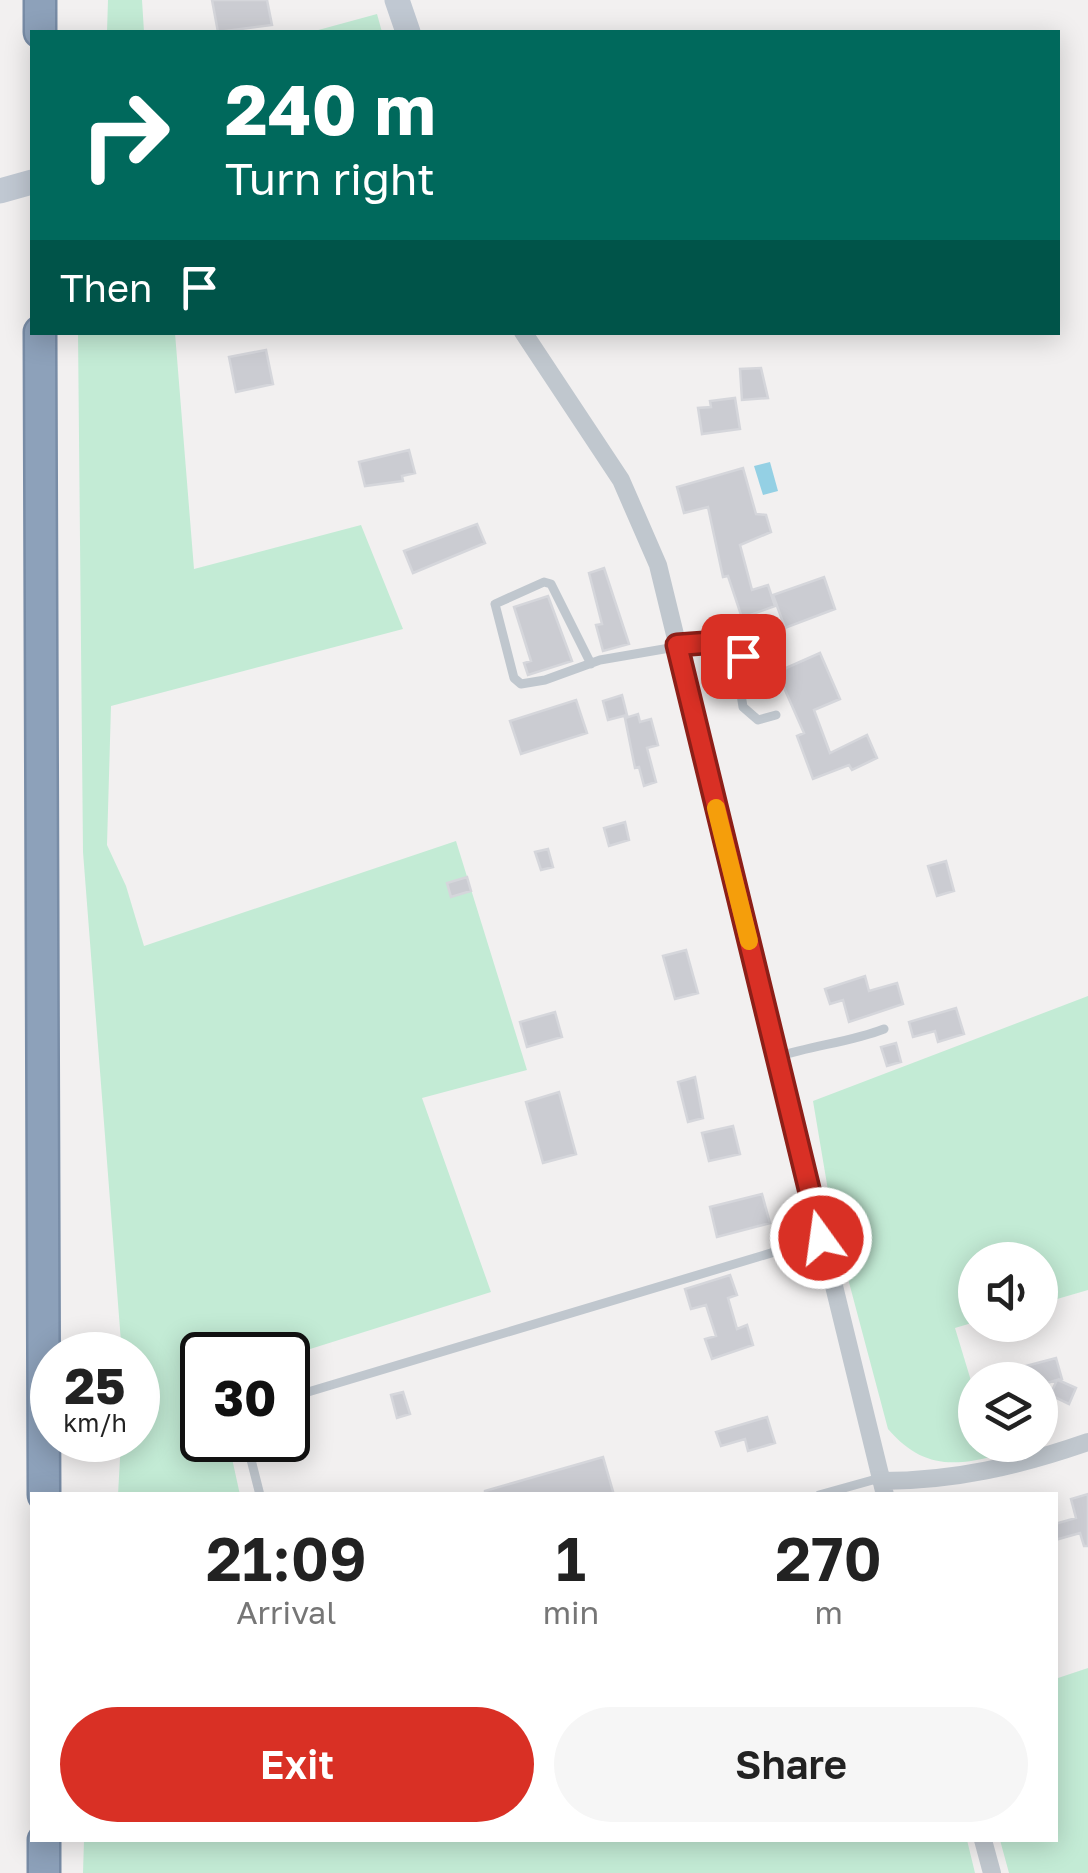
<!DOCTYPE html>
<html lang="en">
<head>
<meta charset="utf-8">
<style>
  :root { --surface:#fff; --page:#f6f6f6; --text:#222; --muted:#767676; --accent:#d93025 }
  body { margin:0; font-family:"Golos Text",sans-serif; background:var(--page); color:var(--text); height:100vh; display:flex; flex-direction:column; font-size:38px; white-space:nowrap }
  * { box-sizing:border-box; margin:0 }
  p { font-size:32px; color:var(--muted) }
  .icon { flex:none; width:55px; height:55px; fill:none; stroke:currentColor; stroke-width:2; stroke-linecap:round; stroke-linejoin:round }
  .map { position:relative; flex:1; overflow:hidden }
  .details { position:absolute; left:30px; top:1492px; width:1028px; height:350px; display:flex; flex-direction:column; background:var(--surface); border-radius:0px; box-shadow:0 5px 25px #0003 }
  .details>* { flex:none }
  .guide { position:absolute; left:30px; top:30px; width:1030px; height:305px; border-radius:0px; box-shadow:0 5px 25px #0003; background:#00695c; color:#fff; overflow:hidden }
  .tools { position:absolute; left:958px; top:1242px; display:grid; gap:20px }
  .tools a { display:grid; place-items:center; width:100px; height:100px; border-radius:50%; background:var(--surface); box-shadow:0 5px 25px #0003; font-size:50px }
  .speed { position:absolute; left:30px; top:1332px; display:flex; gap:20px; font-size:50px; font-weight:700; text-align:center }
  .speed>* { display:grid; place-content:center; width:130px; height:130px; border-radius:50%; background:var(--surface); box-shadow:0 5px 25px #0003; line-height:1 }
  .speed small { font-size:25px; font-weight:400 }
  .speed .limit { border:5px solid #111; border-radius:15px; background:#fff; color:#111 }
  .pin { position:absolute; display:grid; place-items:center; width:85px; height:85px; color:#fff; margin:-42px; border-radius:20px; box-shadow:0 5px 15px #0006 }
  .me { position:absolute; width:110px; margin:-55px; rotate:346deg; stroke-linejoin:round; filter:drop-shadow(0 0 8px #0008) }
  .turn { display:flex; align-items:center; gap:35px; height:210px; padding:0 30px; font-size:45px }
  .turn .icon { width:130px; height:130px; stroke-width:2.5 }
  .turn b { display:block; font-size:70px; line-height:85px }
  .then { display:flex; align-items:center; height:95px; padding:0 30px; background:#0003; gap:20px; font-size:38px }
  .eta { display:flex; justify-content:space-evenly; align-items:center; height:170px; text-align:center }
  .eta b { font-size:60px; font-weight:600; line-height:70px }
  .button { display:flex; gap:20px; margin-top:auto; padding:20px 30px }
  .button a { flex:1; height:115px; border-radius:60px; background:var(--accent); color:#fff; font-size:40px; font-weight:600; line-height:115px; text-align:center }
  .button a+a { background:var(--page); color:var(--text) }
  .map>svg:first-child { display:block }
  .green { fill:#c3ebd5 }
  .water { fill:#94d0e4 }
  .building { fill:#cbccd2; stroke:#d5d6db; stroke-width:2.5 }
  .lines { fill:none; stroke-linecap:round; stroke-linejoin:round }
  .highway-casing { stroke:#788ca6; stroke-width:35 }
  .lane { stroke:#c0c7ce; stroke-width:9 }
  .street { stroke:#c0c7ce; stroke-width:18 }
  .secondary { stroke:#c0c8d2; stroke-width:25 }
  .highway { stroke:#8da1ba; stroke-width:30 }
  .route-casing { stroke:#8d1f18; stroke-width:25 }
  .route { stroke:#d93025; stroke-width:18 }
  .slow { stroke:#f59e0b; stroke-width:18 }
</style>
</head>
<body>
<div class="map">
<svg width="1088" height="1873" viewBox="0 0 1088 1873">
  <rect width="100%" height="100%" fill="#f2f0f0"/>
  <path class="green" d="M108,0H142L144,32H107Z
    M377,14L382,32H311Z
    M78,333H175L194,569L361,525L403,629L111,706L107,845L126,886L144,946L456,841L527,1070L422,1098L491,1292L288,1356L202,1355V1440H228L240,1495H118L121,1440H138V1355H122L83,852Z
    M1088,996V1290L1040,1304V1260H975V1322L955,1328L975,1394V1445H991L994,1456C949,1468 919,1465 888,1429L834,1226L813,1101Z
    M1088,1668V1873H1009L1000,1840H1055V1679Z
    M84,1840H967L975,1873H83Z"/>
  <path class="water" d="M770,462L778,491L763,495L754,466Z"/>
  <path class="building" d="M212,0H267L272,25L218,32Z
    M266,350L273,384L236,392L229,357Z
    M761,368L768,398L742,400L740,369Z
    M735,398L740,429L702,434L698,408L711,407L710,401Z
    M409,450L415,473L402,476L403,481L365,486L359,462Z
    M743,468L756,514L766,515L771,532L740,545L752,590L768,585L775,606L742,618L728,576L723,577L708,507L684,513L677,487Z
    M477,524L485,543L413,573L404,551Z
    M604,568L629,644L603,651L596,625L602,624L589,573Z
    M824,577L835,609L785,628L773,595Z
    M548,596L572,661L528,675L524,663L531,661L514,607Z
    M820,653L840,699L814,710L830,753L867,735L877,758L852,770L849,765L813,779L797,736L804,733L777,672Z
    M622,695L627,715L608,720L603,701Z
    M576,700L587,733L521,754L510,721Z
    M638,714L640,722L651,719L658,745L647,748L656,782L644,786L639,767L635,768L625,718Z
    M625,822L629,840L609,846L604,828Z
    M548,849L553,867L541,870L535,852Z
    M946,861L954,891L937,896L928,866Z
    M467,877L471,891L451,897L447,883Z
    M686,950L698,993L675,999L663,956Z
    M865,976L869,991L897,983L903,1004L849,1022L843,1000L830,1004L825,989Z
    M956,1008L964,1034L938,1042L935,1031L913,1037L909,1022Z
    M555,1012L562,1037L527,1047L520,1022Z
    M896,1043L901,1062L887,1066L881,1047Z
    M695,1077L703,1118L688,1122L678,1082Z
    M559,1092L576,1154L543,1163L526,1102Z
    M733,1126L740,1154L709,1161L702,1133Z
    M762,1194L770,1223L717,1237L710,1207Z
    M730,1275L737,1295L728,1298L737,1329L747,1325L753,1345L712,1359L705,1339L716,1336L706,1305L691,1309L685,1289Z
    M1056,1358L1062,1379L1058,1380L1076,1388L1069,1404L1050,1395L1057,1380L1040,1385V1380H989L988,1376Z
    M403,1392L410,1414L397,1418L391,1395Z
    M767,1417L775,1443L748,1451L745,1439L721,1446L716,1432Z
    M603,1457L614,1495H485V1491Z
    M1088,1494V1546H1084L1080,1533L1055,1540V1524L1076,1518L1071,1499Z"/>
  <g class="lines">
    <g class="highway-casing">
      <path id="highway" d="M40,32V0
        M40,332L44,1495
        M44,1840V1873"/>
    </g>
    <path class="lane" d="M591,664L551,584L544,582L495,604L514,678L521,684L545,680L600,660L722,639L732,641L743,655L740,688L743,707L758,720L776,715
      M777,1057C814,1045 851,1042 884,1029
      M288,1398L821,1238
      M246,1440L260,1495
      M819,1495L880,1478"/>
    <path class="street" d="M523,332L621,480L658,565L885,1495
      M881,1481C954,1481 1019,1466 1088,1442
      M983,1840L992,1873"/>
    <path class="secondary" d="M397,0L408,32
      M0,191L32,182"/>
    <use href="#highway" class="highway"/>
  </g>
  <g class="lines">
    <g class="route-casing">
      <path id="route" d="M743,656L732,641L677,645L821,1238"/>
    </g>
    <use href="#route" class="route"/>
    <path class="slow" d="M716,808L749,941"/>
  </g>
</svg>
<div class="tools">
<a><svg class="icon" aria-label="sound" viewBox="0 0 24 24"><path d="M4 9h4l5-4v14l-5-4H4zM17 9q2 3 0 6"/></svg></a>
<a><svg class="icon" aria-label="layers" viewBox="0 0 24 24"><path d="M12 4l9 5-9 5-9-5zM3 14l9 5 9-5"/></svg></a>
</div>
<div class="speed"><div>25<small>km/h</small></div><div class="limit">30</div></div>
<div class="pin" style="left:743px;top:656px;background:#d93025"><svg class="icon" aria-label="arrive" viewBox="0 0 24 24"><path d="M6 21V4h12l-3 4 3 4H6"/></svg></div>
<svg class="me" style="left:821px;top:1238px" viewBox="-20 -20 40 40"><circle r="17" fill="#d93025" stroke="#fff" stroke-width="3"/><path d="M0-11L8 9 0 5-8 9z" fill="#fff"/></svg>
<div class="guide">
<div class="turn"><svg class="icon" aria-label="right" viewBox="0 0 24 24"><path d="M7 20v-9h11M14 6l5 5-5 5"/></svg><div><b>240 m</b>Turn right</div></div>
<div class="then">Then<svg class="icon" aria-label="arrive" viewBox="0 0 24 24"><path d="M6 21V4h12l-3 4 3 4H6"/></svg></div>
</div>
<section class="details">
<div class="eta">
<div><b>21:09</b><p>Arrival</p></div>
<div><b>1</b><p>min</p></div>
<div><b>270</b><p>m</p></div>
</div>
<div class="button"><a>Exit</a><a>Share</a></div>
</section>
</div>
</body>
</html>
